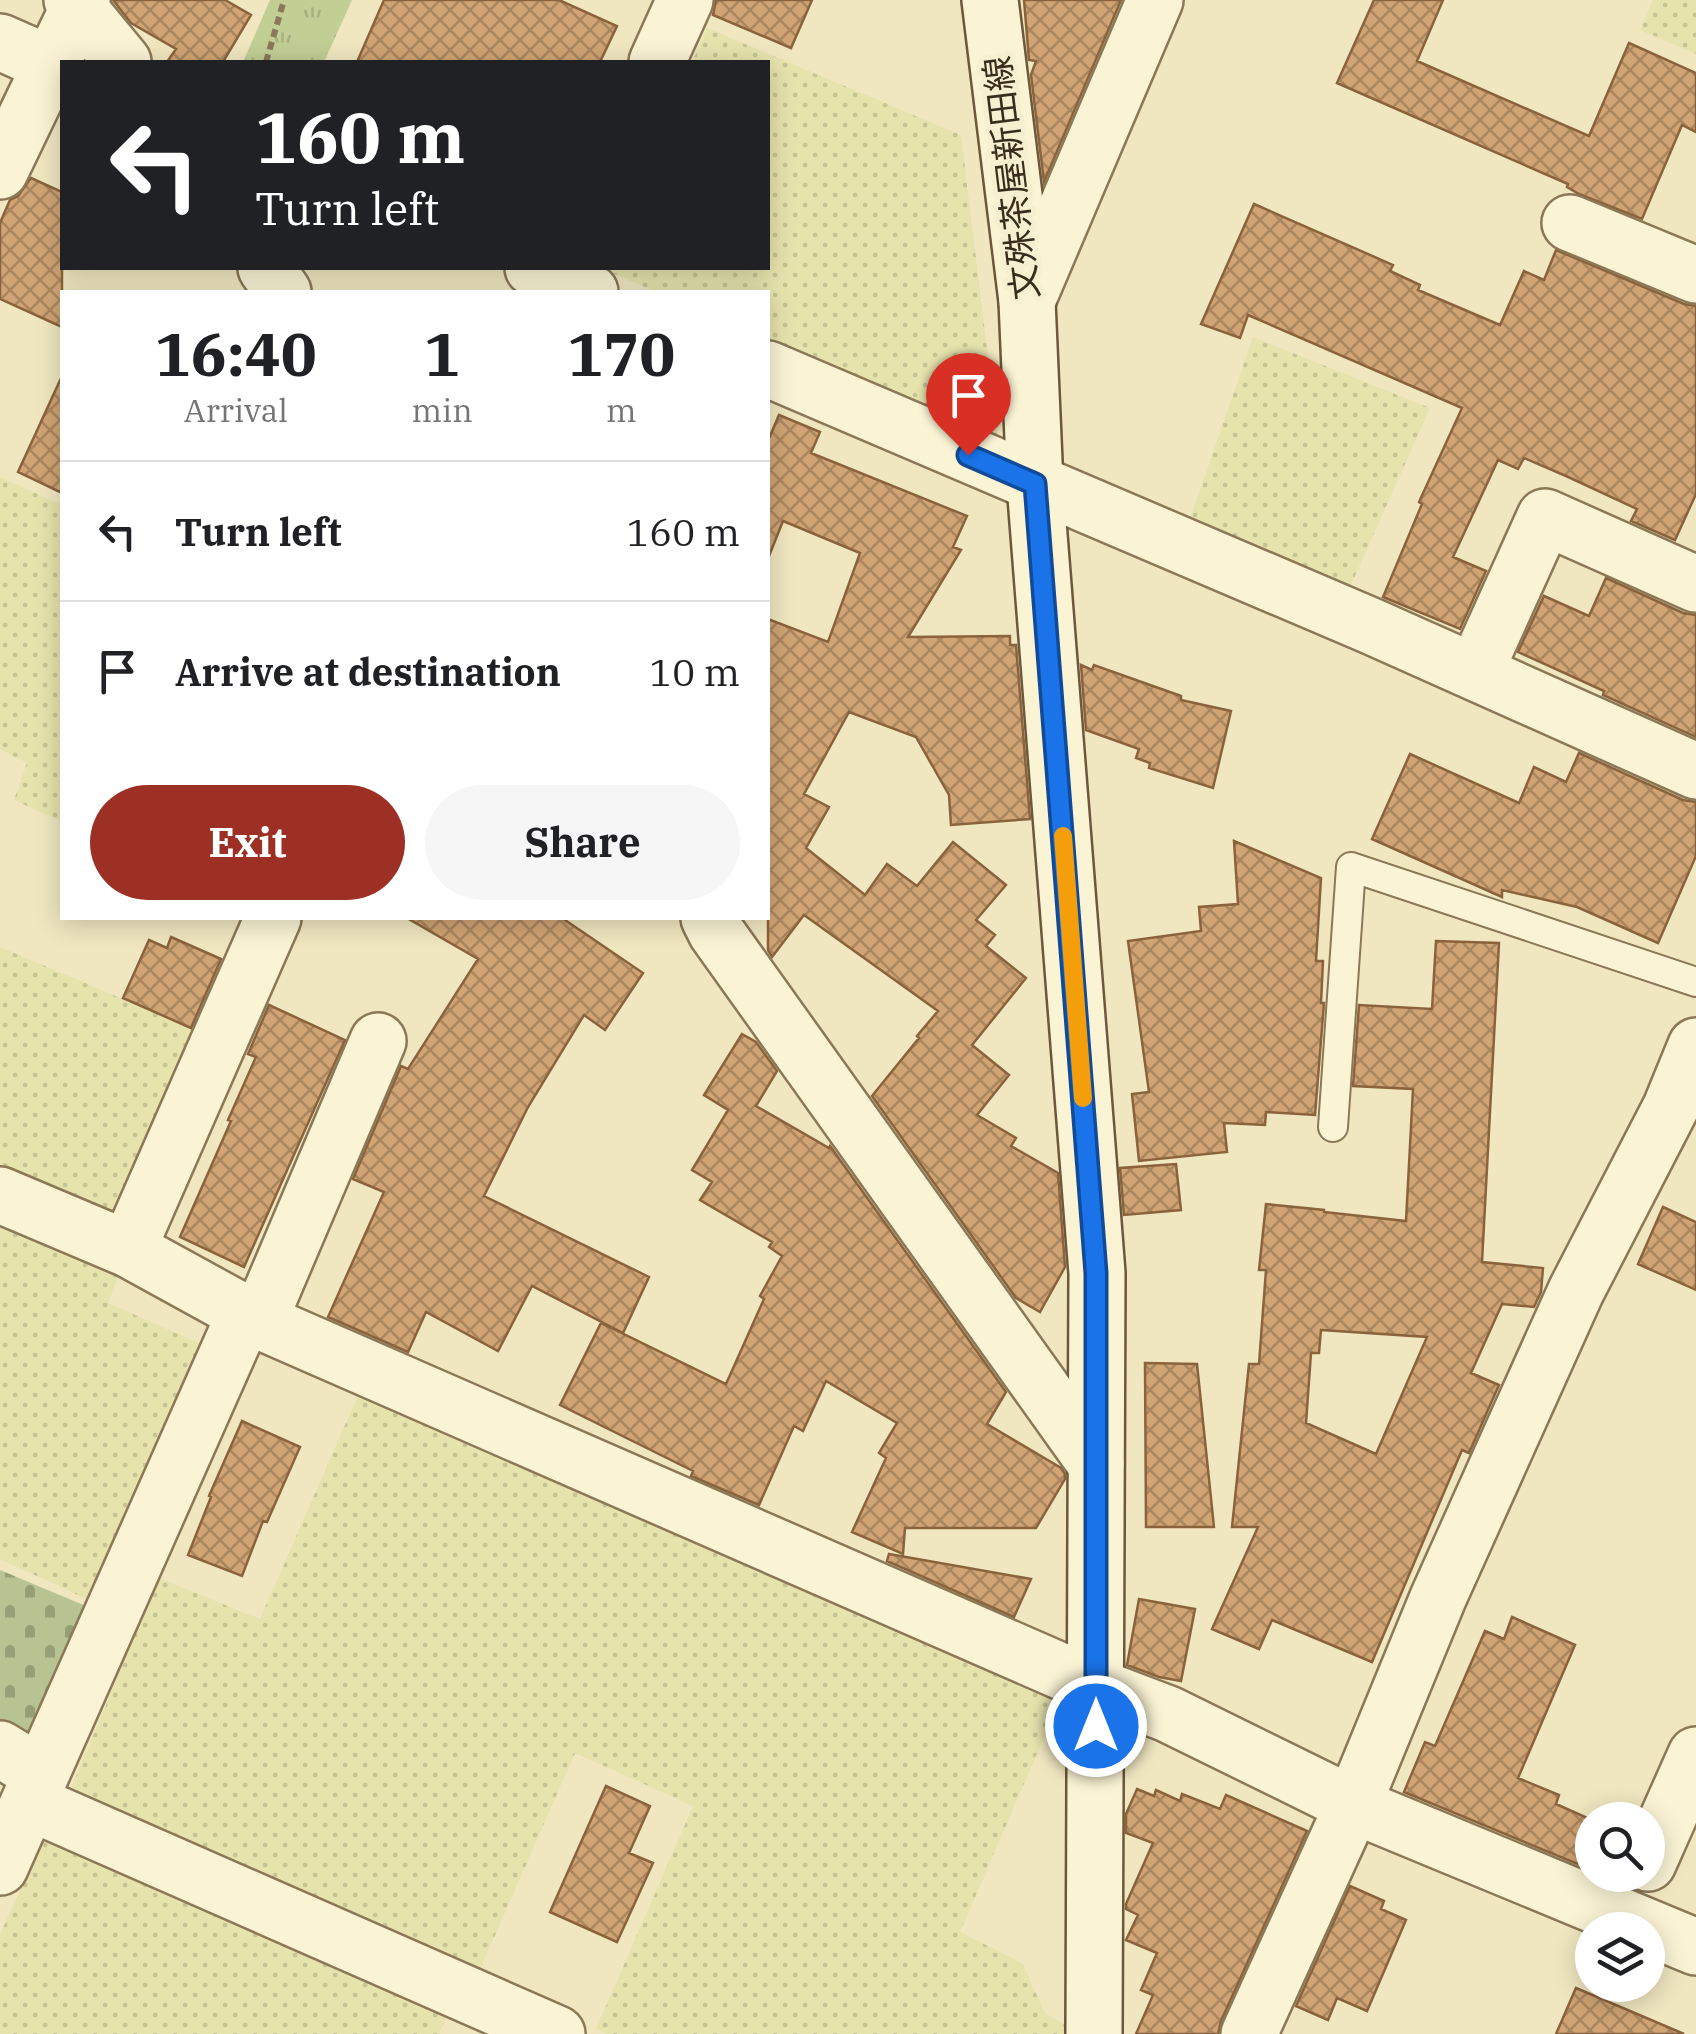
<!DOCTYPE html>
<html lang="en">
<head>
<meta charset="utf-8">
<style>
  :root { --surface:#fff; --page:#f6f6f6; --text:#202124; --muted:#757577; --line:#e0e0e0; --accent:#9c3024 }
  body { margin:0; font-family:"IBM Plex Serif","Noto Sans JP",serif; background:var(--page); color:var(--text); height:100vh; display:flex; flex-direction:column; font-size:38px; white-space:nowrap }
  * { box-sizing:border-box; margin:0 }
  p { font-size:32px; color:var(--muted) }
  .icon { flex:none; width:55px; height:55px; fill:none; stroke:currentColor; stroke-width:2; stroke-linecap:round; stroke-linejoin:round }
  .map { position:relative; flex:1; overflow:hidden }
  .drawer { position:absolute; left:60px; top:290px; width:710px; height:630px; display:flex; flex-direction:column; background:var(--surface); border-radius:0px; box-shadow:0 5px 25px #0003 }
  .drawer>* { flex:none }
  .top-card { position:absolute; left:60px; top:60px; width:710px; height:210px; border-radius:0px; box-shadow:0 5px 25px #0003; background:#202124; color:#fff; overflow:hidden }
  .buttons { position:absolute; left:1575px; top:1802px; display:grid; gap:20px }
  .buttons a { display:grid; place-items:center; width:90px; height:90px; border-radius:50%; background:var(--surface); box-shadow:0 5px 25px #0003; font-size:50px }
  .pin { position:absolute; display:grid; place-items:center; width:85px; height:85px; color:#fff; margin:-102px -42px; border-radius:50% 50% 50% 0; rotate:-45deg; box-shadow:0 0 10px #0007 }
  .pin .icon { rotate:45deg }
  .me { position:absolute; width:110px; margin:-55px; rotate:0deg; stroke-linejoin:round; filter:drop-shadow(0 0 8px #0008) }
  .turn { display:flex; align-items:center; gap:35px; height:210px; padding:0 30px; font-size:45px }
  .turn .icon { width:130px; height:130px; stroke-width:2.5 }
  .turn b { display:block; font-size:70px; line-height:85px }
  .eta { display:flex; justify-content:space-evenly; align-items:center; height:170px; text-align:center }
  .eta b { font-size:60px; font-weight:700; line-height:70px }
  .primary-button { display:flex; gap:20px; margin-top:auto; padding:20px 30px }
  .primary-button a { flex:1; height:115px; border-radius:60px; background:var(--accent); color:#fff; font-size:40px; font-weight:700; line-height:115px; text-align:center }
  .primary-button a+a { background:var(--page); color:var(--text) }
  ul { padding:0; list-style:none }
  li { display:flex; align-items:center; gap:30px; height:140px; padding:0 30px; border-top:2px solid var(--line) }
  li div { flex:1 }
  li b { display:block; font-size:38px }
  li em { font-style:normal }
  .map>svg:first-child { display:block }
  .farmland { fill:url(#farmland-dots) }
  .cemetery { fill:url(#cemetery-stones) }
  .park { fill:url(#park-tufts) }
  .building { fill:url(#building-cross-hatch); stroke:#8a633c; stroke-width:2.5; fill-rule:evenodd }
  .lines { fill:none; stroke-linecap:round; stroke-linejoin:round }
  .service-casing { stroke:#8a7857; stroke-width:32 }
  .minor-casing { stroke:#8a7857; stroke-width:60 }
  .secondary-casing { stroke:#6c583b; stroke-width:60 }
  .path { stroke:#8a7857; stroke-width:6; stroke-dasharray:8 5; stroke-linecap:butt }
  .service { stroke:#faf3d4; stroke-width:28 }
  .minor { stroke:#faf3d4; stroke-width:55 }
  .secondary { stroke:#faf3d4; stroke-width:55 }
  .route-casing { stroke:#114b97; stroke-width:25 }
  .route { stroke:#1a73e8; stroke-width:18 }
  .slow { stroke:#f59e0b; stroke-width:18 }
  .labels { text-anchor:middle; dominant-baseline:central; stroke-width:10; stroke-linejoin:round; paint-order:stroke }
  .street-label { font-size:35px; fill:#392d1c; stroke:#f7f0d0 }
</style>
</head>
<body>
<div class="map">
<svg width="1696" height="2034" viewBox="0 0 1696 2034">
  <defs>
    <pattern id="farmland-dots" width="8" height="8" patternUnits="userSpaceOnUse" patternTransform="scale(2.5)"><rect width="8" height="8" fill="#e6e3ad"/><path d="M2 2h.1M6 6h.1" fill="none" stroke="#c6c394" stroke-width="1.8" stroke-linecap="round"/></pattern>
    <pattern id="cemetery-stones" width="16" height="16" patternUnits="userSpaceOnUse" patternTransform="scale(2.5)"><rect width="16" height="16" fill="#b8c393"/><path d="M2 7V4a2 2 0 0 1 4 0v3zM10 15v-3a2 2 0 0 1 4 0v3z" fill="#979f77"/></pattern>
    <pattern id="park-tufts" width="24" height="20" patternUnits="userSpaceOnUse" patternTransform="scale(2.5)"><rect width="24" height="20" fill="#c1ce94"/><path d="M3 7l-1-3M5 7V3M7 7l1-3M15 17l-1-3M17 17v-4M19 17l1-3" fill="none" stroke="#a7b17f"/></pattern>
    <pattern id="building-cross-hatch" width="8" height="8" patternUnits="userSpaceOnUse" patternTransform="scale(2.5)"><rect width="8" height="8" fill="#d0a474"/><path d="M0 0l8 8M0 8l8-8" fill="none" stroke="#aa865e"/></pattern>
  </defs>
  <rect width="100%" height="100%" fill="#f0e7c0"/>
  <path class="farmland" d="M1653,0H1696V54L1640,30Z
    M707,28L961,135L998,440L768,341V292H656L602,269L768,268V62H692Z
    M1253,337L1430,408L1347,594L1188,525Z
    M0,477L62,505V822L14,800L27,763L0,749Z
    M0,947L203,1033L110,1228L0,1177Z
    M0,1224L118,1277L108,1303L210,1348L91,1601L0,1559Z
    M363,1384L1062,1696L960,1932L1022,1963L1045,2013L1068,2027V2034H607L596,2029L693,1806L575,1753L478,1974L69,1793L159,1578L260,1619Z
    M48,1831L449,2011L439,2034H0V1934Z"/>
  <path class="cemetery" d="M0,1570L93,1609L26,1741L0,1724Z"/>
  <path class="park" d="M270,0H352L324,62H243Z"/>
  <path class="building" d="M113,0H225L251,15L223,62H167L176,49L131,23Z
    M384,0H559L617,26L600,62H357Z
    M716,0H812L791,48L713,15Z
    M1024,0H1121L1044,182L1031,75L1036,61L1029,60Z
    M1374,0H1443L1417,61L1589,136L1629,43L1696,73V132L1682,125L1642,219L1579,194L1567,187L1568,184L1337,83Z
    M31,178L62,192V327L0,299V223L10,200L18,196Z
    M1254,204L1393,265L1390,271L1420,285L1418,290L1500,325L1524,271L1544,280L1556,250L1684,304L1696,306V494L1675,540L1631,521L1637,509L1566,476L1524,458L1518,469L1498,460L1453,557L1486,571L1460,629L1383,597L1422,504L1419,502L1462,408L1248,315L1240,338L1201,324Z
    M62,376V493L18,472Z
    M779,415L820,432L811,453L967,516L953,547L961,550L908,637L1010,636V645H1016L1030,819L951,825L949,795L916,737L849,712L804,794L829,807L806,848L865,895L887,864L917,886L953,842L1006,885L976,920L995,935L986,946L1026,978L972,1045L1009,1075L977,1115L1016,1138L1011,1146L1058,1173L1065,1267L1040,1312L1016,1298L872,1096L919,1038L917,1036L938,1011L804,915L772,957L768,950V619L828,642L860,553L783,521L769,556H768V435L770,436Z
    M1606,578L1683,613L1696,615V737L1603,695L1604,691L1518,652L1544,596L1589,616Z
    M1081,665L1092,670L1094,665L1181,696V700L1231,711L1213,788L1149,768L1150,763L1136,758L1139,749L1086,730Z
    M1579,753L1683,800L1696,802V856L1658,943L1577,907L1502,890V897L1372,839L1410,754L1519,803L1534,767L1566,782Z
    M1234,841L1321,878L1316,961H1323L1321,1003H1324L1315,1115L1266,1112L1265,1125L1224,1123L1227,1152L1139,1161L1132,1094L1149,1092L1128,941L1201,931L1199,907L1238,904Z
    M407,918H562L643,973L605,1030L584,1015L528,1107L484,1196L649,1277L623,1333L532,1286L498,1351L426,1312L408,1352L328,1317L384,1192L353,1179L401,1066L408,1069L478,959Z
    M171,937L221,959L191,1028L123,998L149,940L167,948Z
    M1436,941L1499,943L1482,1262L1543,1268L1541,1292L1534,1307L1502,1304L1471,1373L1499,1385L1469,1453L1462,1450L1372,1662L1272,1620L1259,1649L1212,1629L1258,1527H1232L1249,1364H1259L1266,1270H1259L1266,1204L1324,1210V1212L1406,1221L1413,1089L1353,1086L1359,1005L1432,1009ZM1321,1330L1427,1337L1376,1454L1306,1423L1311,1353H1319Z
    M269,1005L345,1040L244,1267L180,1237L231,1121L228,1120L256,1057L248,1054Z
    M742,1034L756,1042L777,1071L756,1106L829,1148L830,1146L1006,1392L987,1424L1061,1468L1065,1474V1479L1036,1528H905L903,1554L852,1532L886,1458L879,1453L897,1423L826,1381L803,1431L794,1426L759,1505L691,1476L693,1471L560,1405L601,1323L726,1384L764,1299L760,1296L782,1256L769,1247L772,1242L700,1200L712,1182L692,1170L728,1110L704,1095Z
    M1176,1164L1181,1210L1124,1215L1120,1168Z
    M1663,1207L1696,1222V1290L1638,1264Z
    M1145,1363L1197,1364L1214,1527H1146Z
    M242,1421L300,1447L267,1522L263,1521L242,1576L188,1555L211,1497L209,1496Z
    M889,1554L1031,1579L1014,1617L887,1561Z
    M1139,1599L1195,1609L1181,1681L1159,1677L1127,1665Z
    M1512,1617L1575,1645L1518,1778L1559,1795L1556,1804L1592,1820V1870L1404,1792L1425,1742L1435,1746L1485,1631L1504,1639Z
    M606,1786L650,1806L629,1853L653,1863L617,1942L550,1912Z
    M1137,1789L1154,1796L1156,1790L1180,1801L1182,1794L1220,1809L1226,1795L1307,1831L1221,2021L1218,2034H1136L1153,1995L1141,1990L1157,1953L1126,1940L1138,1915L1126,1909V1904L1153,1843L1126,1833V1814Z
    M1350,1886L1384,1901L1381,1909L1406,1920L1367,2011L1337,1998L1328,2020L1296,2006Z
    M1576,1988L1684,2034H1556Z"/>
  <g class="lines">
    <g class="service-casing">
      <path id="service" d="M1333,1127L1351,867L1696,982"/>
    </g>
    <g class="minor-casing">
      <path id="minor" d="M72,0L123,62
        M0,42L52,65
        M657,62L685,0
        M0,171L82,0
        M1570,223L1696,275
        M266,268L283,292
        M533,268L590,292
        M1027,301L1155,0
        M768,369L1371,626L1696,771
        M1475,672L1545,517L1696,584
        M709,918L716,932L1096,1464
        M0,1195L128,1249L259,1321L1097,1687L1168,1714L1353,1805L1696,1947
        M128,1249L273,918
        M259,1321L378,1041
        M0,1749L41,1774
        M29,1802L557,2034
        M1648,1863L1696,1755
        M0,1867L245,1314
        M1249,2034L1353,1805L1438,1598L1576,1291L1671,1107L1696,1046"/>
    </g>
    <g class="secondary-casing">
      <path id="secondary" d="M990,0L1027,301L1035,484L1097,1273L1094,2034"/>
    </g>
    <path class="path" d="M266,62L284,0"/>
    <use href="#service" class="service"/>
    <use href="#minor" class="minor"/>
    <use href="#secondary" class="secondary"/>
  </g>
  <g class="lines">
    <g class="route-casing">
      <path id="route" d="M968,455L1035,484L1096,1273V1726"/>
    </g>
    <use href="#route" class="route"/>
    <path class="slow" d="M1063,836L1083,1098"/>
  </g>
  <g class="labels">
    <g class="street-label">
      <text transform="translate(1011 178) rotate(-97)">文殊茶屋新田線</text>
    </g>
  </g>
</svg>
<div class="buttons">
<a><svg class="icon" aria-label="search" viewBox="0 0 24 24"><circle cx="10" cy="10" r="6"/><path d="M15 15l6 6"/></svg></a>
<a><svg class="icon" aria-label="layers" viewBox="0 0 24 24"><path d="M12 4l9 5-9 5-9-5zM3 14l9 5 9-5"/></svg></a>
</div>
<div class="pin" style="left:968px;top:455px;background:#d93025"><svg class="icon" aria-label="arrive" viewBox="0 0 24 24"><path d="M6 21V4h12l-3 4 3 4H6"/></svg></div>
<svg class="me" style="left:1096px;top:1726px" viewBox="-20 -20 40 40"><circle r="17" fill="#1a73e8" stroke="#fff" stroke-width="3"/><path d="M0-11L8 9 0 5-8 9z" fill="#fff"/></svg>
<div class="top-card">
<div class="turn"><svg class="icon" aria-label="left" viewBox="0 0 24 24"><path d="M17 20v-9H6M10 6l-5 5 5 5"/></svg><div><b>160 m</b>Turn left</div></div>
</div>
<section class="drawer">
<div class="eta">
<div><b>16:40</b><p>Arrival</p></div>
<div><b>1</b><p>min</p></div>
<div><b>170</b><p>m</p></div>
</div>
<ul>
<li><svg class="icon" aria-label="left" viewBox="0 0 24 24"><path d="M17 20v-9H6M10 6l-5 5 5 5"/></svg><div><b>Turn left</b></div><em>160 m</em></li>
<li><svg class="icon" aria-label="arrive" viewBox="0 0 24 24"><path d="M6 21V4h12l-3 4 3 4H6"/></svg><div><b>Arrive at destination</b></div><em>10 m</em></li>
</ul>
<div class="primary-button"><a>Exit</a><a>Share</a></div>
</section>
</div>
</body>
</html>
